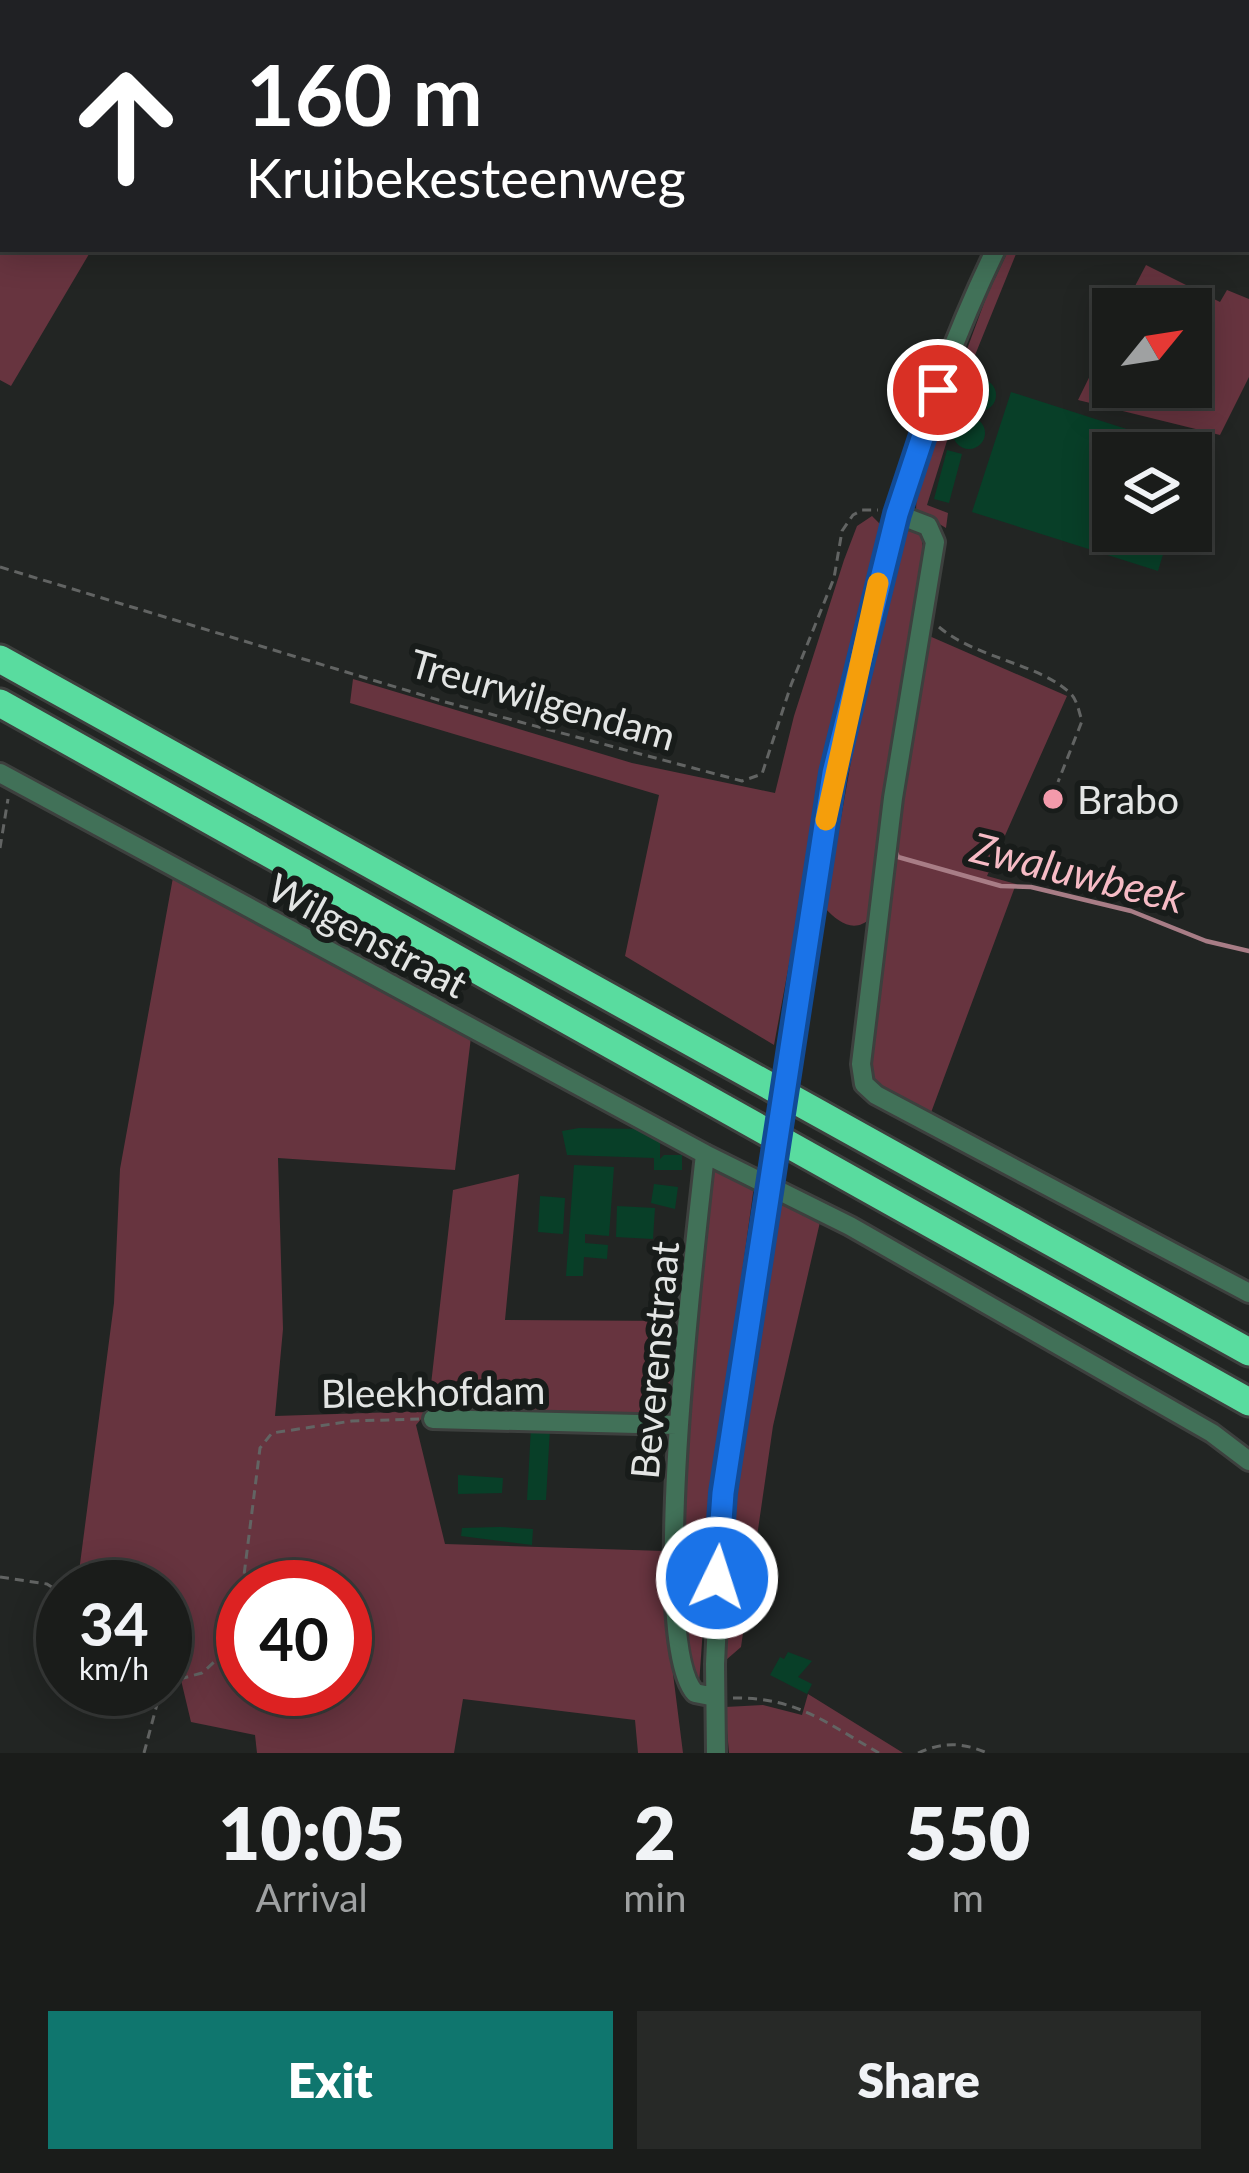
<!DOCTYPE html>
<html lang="en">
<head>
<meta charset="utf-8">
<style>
  :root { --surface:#1a1c1a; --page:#272927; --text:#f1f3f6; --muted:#9fa1a2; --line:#383a39; --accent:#0f766e }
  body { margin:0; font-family:Lato,sans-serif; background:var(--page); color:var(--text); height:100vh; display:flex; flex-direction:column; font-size:45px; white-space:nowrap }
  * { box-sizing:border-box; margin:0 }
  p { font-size:39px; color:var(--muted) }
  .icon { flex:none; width:66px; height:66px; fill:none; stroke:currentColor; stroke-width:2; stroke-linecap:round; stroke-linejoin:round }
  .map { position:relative; height:1753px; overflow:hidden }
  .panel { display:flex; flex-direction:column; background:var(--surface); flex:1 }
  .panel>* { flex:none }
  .guide { position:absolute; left:0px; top:0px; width:1251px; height:252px; box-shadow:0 6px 30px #0003,0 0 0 3px var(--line); background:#202124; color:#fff; overflow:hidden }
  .needle { width:78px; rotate:60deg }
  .fabs { position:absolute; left:1092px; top:288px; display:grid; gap:24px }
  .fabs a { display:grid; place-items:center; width:120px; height:120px; border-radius:0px; background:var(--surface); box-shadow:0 6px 30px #0003,0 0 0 3px var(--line); font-size:60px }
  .speed { position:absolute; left:36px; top:1560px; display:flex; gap:24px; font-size:60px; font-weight:700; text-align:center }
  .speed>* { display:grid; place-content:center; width:156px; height:156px; border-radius:50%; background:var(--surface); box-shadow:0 6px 30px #0003,0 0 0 3px var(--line); line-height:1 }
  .speed small { font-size:30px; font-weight:400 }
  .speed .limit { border:18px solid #d22; background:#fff; color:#111 }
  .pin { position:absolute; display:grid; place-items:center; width:102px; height:102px; color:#fff; margin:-51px; border:6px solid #fff; border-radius:50%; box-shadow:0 3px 12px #0007 }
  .me { position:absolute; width:132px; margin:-66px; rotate:4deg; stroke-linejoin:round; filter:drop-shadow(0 0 9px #0008) }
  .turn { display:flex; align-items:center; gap:42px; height:252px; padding:0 48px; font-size:54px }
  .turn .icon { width:156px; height:156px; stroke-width:2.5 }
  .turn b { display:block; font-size:84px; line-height:102px }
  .eta { display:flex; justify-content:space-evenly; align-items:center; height:204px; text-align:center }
  .eta b { font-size:72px; font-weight:800; line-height:84px }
  .button { display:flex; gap:24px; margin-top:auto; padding:24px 48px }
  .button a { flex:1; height:138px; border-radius:0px; background:var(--accent); color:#fff; font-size:48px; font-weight:800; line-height:138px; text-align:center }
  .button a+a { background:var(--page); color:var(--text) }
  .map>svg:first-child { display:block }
  .green { fill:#67343f; fill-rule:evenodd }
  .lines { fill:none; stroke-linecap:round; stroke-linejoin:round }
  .stream { stroke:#a87d86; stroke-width:4.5 }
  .building { fill:#083f28 }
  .minor-casing { stroke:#3d403e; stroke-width:24 }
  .highway-casing { stroke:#3d403e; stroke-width:33 }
  .path { stroke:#626463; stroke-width:3; stroke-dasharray:9 6; stroke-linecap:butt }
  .minor { stroke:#417158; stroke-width:18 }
  .highway { stroke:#59dc9f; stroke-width:27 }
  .minor-bridge-casing { stroke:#3d403e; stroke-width:24; stroke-linecap:butt }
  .minor-bridge { stroke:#417158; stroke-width:18 }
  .route-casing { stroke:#114b97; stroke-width:30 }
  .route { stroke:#1a73e8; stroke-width:21 }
  .slow { stroke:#f59e0b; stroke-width:21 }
  .poi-dot { fill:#f39aab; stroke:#181c1a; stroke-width:4.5 }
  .labels { text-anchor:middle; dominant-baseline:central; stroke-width:12; stroke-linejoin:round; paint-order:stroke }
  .street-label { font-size:39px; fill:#e3e5e4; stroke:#181c1a }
  .poi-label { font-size:39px; fill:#e3e5e4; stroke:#181c1a; text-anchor:start }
  .water-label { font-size:42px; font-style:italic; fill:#f6bbc5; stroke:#181c1a }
</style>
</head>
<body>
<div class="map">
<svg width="1249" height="1753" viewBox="0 0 1249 1753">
  <rect width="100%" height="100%" fill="#222523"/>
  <path class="green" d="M0,198L3,249H92L11,386L0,380Z
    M1009,249H1018L969,370L927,505L948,513L946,528L916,510L917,485L987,295Z
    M1146,265L1220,302L1227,290L1249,299V377L1220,435L1078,400L1113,329V387H1191V309H1123Z
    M872,516L881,525V534L842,680L774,1045L625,956L659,795L350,703L353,679L632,763L775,793L794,716L844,560L857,526Z
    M910,527L921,532L924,557L871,918C854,934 838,922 825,908L869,660L900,534Z
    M927,635L1067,696L987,876L1016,884L929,1118L873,1089L867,1070L892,863Z
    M174,872L471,1037L455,1170L278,1158L283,1329L275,1416L428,1411L453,1190L519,1174L505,1320L676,1321L668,1414L428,1411L416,1425L445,1544L664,1551L669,1642L683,1753H638L635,1720L463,1699L454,1753H257L255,1735L191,1722L181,1680L165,1670V1587H77L114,1303L120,1169ZM243,1587H345V1689H243Z
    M719,1169L754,1186L713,1485L699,1685L687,1657L682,1528L710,1176Z
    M780,1203L820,1222L773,1426L741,1647L726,1660C732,1507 748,1353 780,1203Z
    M808,1694L900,1751L903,1753H729L725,1707L763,1705L802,1715Z"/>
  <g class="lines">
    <path class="stream" d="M894,848L898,857L1001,886L1031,887L1131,911L1206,941L1249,951"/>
  </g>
  <path class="building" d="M964 395a16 16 0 1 1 32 0a16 16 0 1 1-32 0Z
    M1011,392L1198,452L1192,464L1191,453H1113V531H1170L1158,571L972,512Z
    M953 433a16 16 0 1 1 32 0a16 16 0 1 1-32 0Z
    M947,450L962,454L949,503L934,499Z
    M579,1128L644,1129L660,1138V1159L664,1155H682V1170H654V1158L567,1155L562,1131Z
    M574,1165L614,1167L609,1236L585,1234V1243L608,1245L607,1259L584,1257L583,1276H566Z
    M654,1184L678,1187L675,1209L651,1203Z
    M540,1196L565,1198L563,1234L538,1232Z
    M617,1206L655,1208L653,1239L616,1237Z
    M531,1427L550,1428L546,1500H527Z
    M458,1475L503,1478L502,1493L458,1494Z
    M500,1527L533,1529L532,1545L461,1536L462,1528Z
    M788,1652L812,1661L798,1677L812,1684L807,1694L770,1675L780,1657L784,1659Z"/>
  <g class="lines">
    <g class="minor-casing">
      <path id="minor" d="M1116,3L1117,0
        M897,514L928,526L935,542L893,798L861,1064L864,1084L876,1095L1249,1293
        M0,773L705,1154L850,1226L1212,1433L1249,1461
        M804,957C842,717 889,470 996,249
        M705,1154C696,1240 646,1639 695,1693L715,1697
        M433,1419L677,1425
        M716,1753L715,1664L723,1493L765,1223"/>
    </g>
    <g class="highway-casing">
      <path id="highway" d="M0,659L1249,1352
        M0,703L1249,1402"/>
    </g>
    <path class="path" d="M0,567L445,702L742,781L762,774L791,685L834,578L842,531L853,515L862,510H878
      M939,627C975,658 1041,664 1071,694C1077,700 1079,712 1082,721L1058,782
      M0,848L8,799
      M0,1577L47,1584L63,1594
      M165,1683L202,1673L223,1654L242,1591L260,1448L272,1433L352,1421L419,1419
      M733,1698C797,1697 826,1723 879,1753
      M144,1753L161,1689
      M918,1753C943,1742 962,1742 987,1753"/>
    <use href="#minor" class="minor"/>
    <use href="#highway" class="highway"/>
    <g class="minor-bridge-casing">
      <path id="minor-bridge" d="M765,1223L804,957"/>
    </g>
    <use href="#minor-bridge" class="minor-bridge"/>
  </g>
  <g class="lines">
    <g class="route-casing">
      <path id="route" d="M717,1578L723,1493L833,773L897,514L938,390"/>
    </g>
    <use href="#route" class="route"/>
    <path class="slow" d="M826,820L878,583"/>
  </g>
  <circle class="poi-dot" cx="1053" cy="799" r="12"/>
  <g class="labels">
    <g class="street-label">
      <text transform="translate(543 699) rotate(16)">Treurwilgendam</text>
      <text transform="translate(368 935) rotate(28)">Wilgenstraat</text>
      <text transform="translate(654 1360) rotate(-85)">Beverenstraat</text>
      <text transform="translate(433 1391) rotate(-1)">Bleekhofdam</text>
    </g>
    <g class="poi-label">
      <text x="1077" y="799">Brabo</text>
    </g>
    <g class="water-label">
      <text transform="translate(1078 872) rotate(14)">Zwaluwbeek</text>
    </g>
  </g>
</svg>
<div class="fabs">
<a><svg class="needle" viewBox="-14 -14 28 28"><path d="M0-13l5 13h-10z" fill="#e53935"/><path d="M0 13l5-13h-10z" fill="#9fa1a2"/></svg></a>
<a><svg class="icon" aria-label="layers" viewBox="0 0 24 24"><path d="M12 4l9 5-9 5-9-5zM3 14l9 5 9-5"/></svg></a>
</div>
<div class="speed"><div>34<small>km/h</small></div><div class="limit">40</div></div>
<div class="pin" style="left:938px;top:390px;background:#d93025"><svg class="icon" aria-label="arrive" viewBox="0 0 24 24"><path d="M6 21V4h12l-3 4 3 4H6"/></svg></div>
<svg class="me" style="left:717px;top:1578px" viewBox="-20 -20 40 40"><circle r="17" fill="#1a73e8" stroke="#fff" stroke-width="3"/><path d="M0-11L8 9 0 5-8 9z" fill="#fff"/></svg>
<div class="guide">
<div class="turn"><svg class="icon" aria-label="ahead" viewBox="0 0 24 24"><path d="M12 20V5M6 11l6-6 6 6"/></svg><div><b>160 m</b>Kruibekesteenweg</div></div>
</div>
</div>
<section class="panel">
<div class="eta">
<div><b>10:05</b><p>Arrival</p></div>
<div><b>2</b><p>min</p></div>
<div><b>550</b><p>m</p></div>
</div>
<div class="button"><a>Exit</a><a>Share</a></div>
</section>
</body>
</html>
